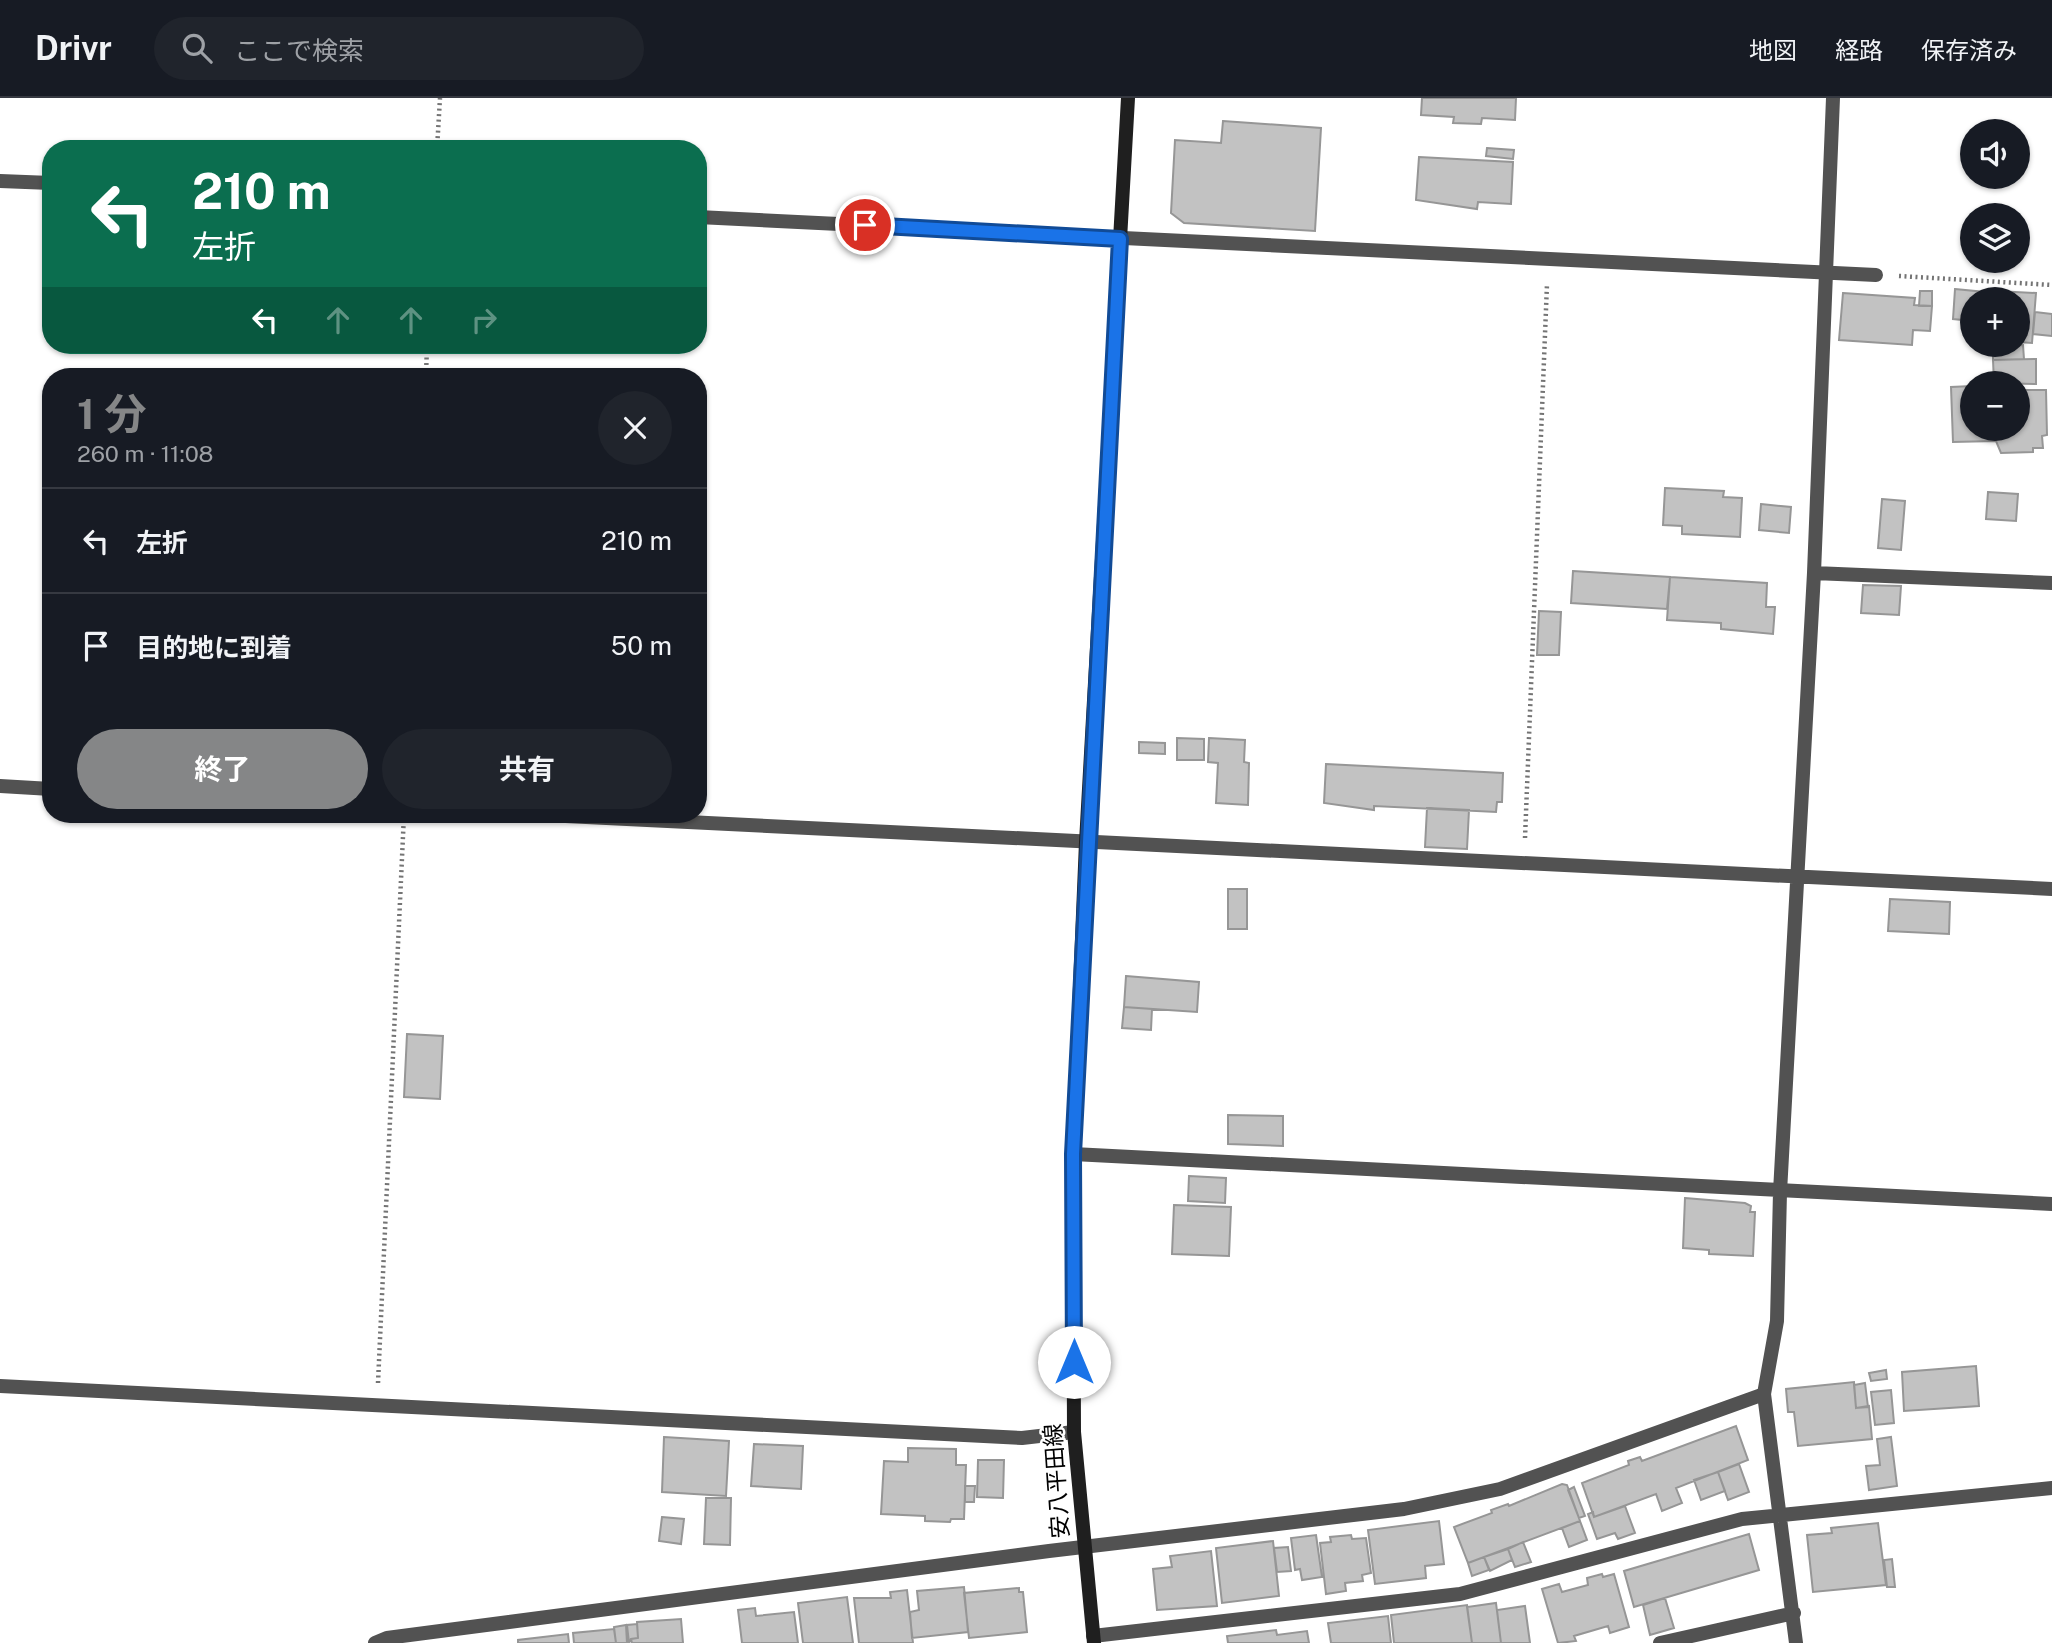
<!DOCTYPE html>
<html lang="ja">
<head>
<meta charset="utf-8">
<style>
  :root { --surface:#171b24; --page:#20242c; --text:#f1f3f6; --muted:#9ea1a6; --line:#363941; --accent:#858687 }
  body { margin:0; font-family:"Public Sans","Noto Sans JP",sans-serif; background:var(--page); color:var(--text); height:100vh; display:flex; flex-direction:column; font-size:26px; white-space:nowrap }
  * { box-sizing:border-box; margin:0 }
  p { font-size:23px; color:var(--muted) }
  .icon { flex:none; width:38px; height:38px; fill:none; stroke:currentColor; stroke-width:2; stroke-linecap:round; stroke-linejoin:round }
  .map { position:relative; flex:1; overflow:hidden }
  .side { position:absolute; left:42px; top:270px; width:665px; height:455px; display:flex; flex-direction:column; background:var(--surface); border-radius:28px; box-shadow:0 2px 5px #0004 }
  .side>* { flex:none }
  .guide { position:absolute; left:42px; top:42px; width:665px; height:214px; border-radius:28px; box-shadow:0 2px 5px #0004; background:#0b6e4f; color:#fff; overflow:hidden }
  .buttons { position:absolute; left:1960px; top:21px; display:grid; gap:14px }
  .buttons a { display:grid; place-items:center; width:70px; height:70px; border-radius:50%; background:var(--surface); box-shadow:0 2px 5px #0004; font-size:35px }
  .pin { position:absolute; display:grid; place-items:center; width:60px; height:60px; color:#fff; margin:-30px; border:4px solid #fff; border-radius:50%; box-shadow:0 2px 7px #0007 }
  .me { position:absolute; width:77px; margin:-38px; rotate:0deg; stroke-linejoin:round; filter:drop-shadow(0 0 5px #0008) }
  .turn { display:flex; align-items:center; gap:24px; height:147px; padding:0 35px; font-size:32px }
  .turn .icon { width:91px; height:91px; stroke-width:2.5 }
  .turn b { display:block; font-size:49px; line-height:60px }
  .lanes { display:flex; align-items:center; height:66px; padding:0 35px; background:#0003; justify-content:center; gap:35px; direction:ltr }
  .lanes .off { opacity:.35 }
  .round { display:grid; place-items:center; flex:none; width:74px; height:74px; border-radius:37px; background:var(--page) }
  .summary { display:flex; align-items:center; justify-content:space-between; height:119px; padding:0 35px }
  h1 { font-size:42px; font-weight:700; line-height:52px; color:var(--accent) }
  .button { display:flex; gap:14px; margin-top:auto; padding:14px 35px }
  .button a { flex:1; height:80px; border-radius:42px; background:var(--accent); color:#fff; font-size:28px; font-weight:700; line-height:80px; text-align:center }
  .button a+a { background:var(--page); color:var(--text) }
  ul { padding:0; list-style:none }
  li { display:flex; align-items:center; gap:21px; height:105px; padding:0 35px; border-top:2px solid var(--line) }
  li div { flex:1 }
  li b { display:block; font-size:26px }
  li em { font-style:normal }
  header { display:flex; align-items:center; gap:42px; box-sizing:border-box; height:98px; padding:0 35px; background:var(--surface); border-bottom:2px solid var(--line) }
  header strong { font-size:33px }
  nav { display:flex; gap:38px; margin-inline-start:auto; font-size:24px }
  .search { width:490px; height:63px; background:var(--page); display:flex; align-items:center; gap:18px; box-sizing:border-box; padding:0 24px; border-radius:38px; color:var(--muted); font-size:26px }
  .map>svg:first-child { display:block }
  .building { fill:#c2c2c2; stroke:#969696; stroke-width:2 }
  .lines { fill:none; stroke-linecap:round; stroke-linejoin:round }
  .path { stroke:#747474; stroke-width:4.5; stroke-dasharray:2 3.5; stroke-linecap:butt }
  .minor { stroke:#525252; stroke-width:14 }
  .secondary { stroke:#1f1f1f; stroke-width:14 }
  .route-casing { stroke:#114b97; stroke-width:18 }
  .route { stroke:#1a73e8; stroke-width:12 }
  .labels { text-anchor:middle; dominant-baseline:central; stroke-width:5; stroke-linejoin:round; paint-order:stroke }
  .street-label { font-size:23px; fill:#000; stroke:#fff }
</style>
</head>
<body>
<header>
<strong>Drivr</strong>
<div class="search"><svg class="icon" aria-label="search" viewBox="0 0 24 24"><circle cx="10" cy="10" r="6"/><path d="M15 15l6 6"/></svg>ここで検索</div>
<nav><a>地図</a><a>経路</a><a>保存済み</a></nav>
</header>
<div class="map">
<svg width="2052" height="1545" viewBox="0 0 2052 1545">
  <rect width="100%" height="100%" fill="#fff"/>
  <path class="building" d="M1422,0H1516L1515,22L1482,20L1481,26L1453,25L1454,19L1421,17Z
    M1223,23L1321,30L1315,133L1184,125L1171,115L1175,42L1221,45Z
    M1487,50L1514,52L1513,61L1486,58Z
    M1419,59L1513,64L1511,106L1478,104L1477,111L1416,102Z
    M1955,191L1985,194L1984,201H1972V223L1953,221Z
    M1920,193H1932V208H1919Z
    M1996,193L2036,195L2032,245L2018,244V201H1996Z
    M1843,195L1915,200L1914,207L1932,208L1930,233L1913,232L1912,247L1839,242Z
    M2035,214L2052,216V238L2033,236Z
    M2023,247L2024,261L1993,262V248Z
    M2036,261V286L1994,285L1993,262Z
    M1972,288V331H2018V292H2046L2047,337L2042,338L2043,350H2033V354L2001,355L1996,343L1953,344L1951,289Z
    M1665,390L1724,393L1723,399L1742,400L1740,439L1682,436V428L1663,427Z
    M1988,394L2018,396L2016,423L1986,421Z
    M1882,401L1905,403L1901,452L1878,450Z
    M1761,406L1791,409L1789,435L1759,432Z
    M1573,473L1670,479L1667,511L1571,505Z
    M1670,479L1767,485L1766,509H1775L1773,536L1721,531V525L1667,522Z
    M1863,487L1901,488L1899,517L1861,515Z
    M1539,513L1561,514L1559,557H1537Z
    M1177,640L1204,641V662H1177Z
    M1209,640L1245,642L1244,664L1249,665L1248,707L1216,705L1218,665L1208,664Z
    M1139,644L1165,645V656L1139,655Z
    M1326,666L1503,675L1502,704H1497L1496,714L1374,708V712L1324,705Z
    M1427,710L1469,712L1467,751L1425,749Z
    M1228,791H1247V831H1228Z
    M1890,801L1950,804L1949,836L1888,833Z
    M1126,878L1199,884L1197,914L1124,909Z
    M1124,909L1152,911L1151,932L1122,930Z
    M407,936L443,938L440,1001L404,999Z
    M1228,1017L1283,1018V1048L1228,1046Z
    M1189,1078L1226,1080L1225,1105L1188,1103Z
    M1685,1100L1745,1105L1751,1108L1750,1114H1755L1753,1158L1709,1156V1152L1683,1150Z
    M1174,1107L1231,1109L1229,1158L1172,1156Z
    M1976,1268L1979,1308L1904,1313L1902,1274Z
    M1886,1272L1887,1281L1871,1283L1869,1275Z
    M1854,1284L1856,1310L1869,1308L1872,1341L1798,1348L1794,1314H1788L1786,1291Z
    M1865,1285L1868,1309L1856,1310L1854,1287Z
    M1891,1292L1894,1325L1875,1327L1871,1294Z
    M1736,1328L1748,1362L1676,1390L1682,1405L1662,1413L1656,1396L1594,1419L1582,1385L1629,1367L1628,1363L1640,1359L1642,1363Z
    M664,1339L729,1343L726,1398L662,1394Z
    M1891,1339L1897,1388L1869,1392L1866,1368L1880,1367L1877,1341Z
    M754,1346L803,1348L801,1391L751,1388Z
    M908,1350L956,1351V1367H966L964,1421H951L950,1424L925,1423V1418L881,1416L884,1363L908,1364Z
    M978,1362H1004L1003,1400L977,1399Z
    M1739,1366L1749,1394L1728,1402L1718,1374Z
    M1718,1374L1725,1393L1701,1402L1694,1382Z
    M1562,1386L1567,1387L1580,1423L1468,1465L1454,1429L1492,1415L1491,1412L1508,1406L1509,1408Z
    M965,1388H975L974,1404H965Z
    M1574,1389L1585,1418L1579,1420L1568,1392Z
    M706,1400H731L730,1447L704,1446Z
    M1625,1408L1635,1435L1618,1441L1615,1435L1597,1441L1588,1416L1593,1414L1594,1419Z
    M662,1419L684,1421L681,1446L659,1443Z
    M1439,1423L1444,1466L1425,1468L1426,1480L1375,1486L1368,1432Z
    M1580,1423L1587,1442L1569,1449L1562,1430Z
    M1878,1425L1886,1487L1813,1494L1807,1437L1832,1435L1831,1430Z
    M1749,1436L1759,1472L1634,1509L1624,1473Z
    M1316,1437L1322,1479L1302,1482L1300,1471L1295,1472L1291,1440Z
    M1351,1437L1352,1441L1366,1440L1371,1475L1362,1477L1363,1483L1345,1485L1346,1493L1326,1496L1320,1445L1331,1444L1330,1439Z
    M1273,1443L1279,1498L1222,1505L1216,1450Z
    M1523,1444L1531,1464L1515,1469L1508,1451Z
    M1288,1449L1291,1473L1277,1474L1274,1450Z
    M1508,1451L1512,1462L1490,1473L1484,1459Z
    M1211,1453L1217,1508L1157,1512L1153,1471L1172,1469L1170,1458Z
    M1484,1459L1489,1472L1472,1478L1468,1465Z
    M1892,1461L1895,1489H1887L1884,1462Z
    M1602,1476L1603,1479L1614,1476L1629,1529L1610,1535L1608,1528L1574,1538L1576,1543L1558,1545L1542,1491L1559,1486L1562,1494L1588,1487L1587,1480Z
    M964,1489L968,1534L912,1540L910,1514L919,1512L917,1493Z
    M1019,1490V1494H1023L1027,1534L969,1540L964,1495Z
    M907,1492L913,1545H859L854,1500H891L890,1494Z
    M847,1499L853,1545H803L798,1505Z
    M1665,1500L1674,1530L1650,1537L1643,1507Z
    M1496,1505L1501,1545H1472L1467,1509Z
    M1467,1507L1472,1545H1394L1391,1517Z
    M1525,1508L1530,1545H1501L1497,1512Z
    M755,1510L756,1518L794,1514L798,1545H742L738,1512Z
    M1388,1518L1391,1545H1331L1328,1525Z
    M681,1521L683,1545H632L631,1541L638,1540L637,1524Z
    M637,1526L638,1540L631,1541L629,1545L627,1527Z
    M626,1527L627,1545H616L614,1529Z
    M614,1531L616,1545H574L573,1535Z
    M1276,1532L1277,1537L1307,1533L1309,1545H1228L1227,1538Z
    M568,1536L569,1545H518V1542Z"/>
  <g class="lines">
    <path class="path" d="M437,51L440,0
      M1899,178L2052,187
      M426,278L427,247
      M1525,740L1547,186
      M378,1285L404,716"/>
    <path class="minor" d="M0,83L51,85
      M698,119L1876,177
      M1814,475L2052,485
      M0,688L51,691
      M525,716L2052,791
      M1073,1056L2052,1106
      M0,1288L1022,1340L1074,1334
      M1093,1538L1460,1496L1742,1421L2052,1390
      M375,1545L387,1540L1049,1453L1404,1411L1500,1391L1764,1296
      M1660,1545L1794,1515
      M1796,1545L1764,1296L1777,1223L1780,1094L1814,475L1833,0"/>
    <path class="secondary" d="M1094,1545L1074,1334L1073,1056L1086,744L1128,0"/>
  </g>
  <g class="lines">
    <g class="route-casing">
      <path id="route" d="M865,127L1120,141L1073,1056L1074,1264"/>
    </g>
    <use href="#route" class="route"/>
  </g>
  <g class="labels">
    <g class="street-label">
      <text transform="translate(1056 1383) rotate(-94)">安八平田線</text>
    </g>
  </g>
</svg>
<div class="buttons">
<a><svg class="icon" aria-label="sound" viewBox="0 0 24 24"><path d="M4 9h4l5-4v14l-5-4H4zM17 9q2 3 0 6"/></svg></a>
<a><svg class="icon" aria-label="layers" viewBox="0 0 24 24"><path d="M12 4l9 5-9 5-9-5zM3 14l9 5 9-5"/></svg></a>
<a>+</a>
<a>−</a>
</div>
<div class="pin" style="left:865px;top:127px;background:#d93025"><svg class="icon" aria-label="arrive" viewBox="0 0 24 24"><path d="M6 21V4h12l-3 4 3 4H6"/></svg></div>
<svg class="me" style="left:1074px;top:1264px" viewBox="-20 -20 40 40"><circle r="19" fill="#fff"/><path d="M0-13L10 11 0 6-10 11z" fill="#1a73e8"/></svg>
<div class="guide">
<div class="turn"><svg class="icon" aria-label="left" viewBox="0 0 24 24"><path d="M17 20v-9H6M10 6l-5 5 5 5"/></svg><div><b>210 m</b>左折</div></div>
<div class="lanes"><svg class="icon" aria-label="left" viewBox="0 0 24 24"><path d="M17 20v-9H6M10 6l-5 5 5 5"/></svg><svg class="icon off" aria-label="ahead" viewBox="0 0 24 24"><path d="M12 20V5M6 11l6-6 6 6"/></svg><svg class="icon off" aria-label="ahead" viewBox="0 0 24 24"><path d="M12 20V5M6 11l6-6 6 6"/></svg><svg class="icon off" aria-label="right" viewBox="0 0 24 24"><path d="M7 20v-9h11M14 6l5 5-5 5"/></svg></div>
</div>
<section class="side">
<div class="summary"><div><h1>1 分</h1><p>260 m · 11:08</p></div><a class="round"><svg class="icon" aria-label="close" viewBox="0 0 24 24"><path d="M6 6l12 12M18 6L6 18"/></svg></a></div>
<ul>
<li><svg class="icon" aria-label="left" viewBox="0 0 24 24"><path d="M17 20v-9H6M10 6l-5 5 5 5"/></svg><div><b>左折</b></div><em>210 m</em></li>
<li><svg class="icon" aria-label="arrive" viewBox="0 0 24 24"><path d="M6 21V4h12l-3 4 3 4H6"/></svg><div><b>目的地に到着</b></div><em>50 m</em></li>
</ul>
<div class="button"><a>終了</a><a>共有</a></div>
</section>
</div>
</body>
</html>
